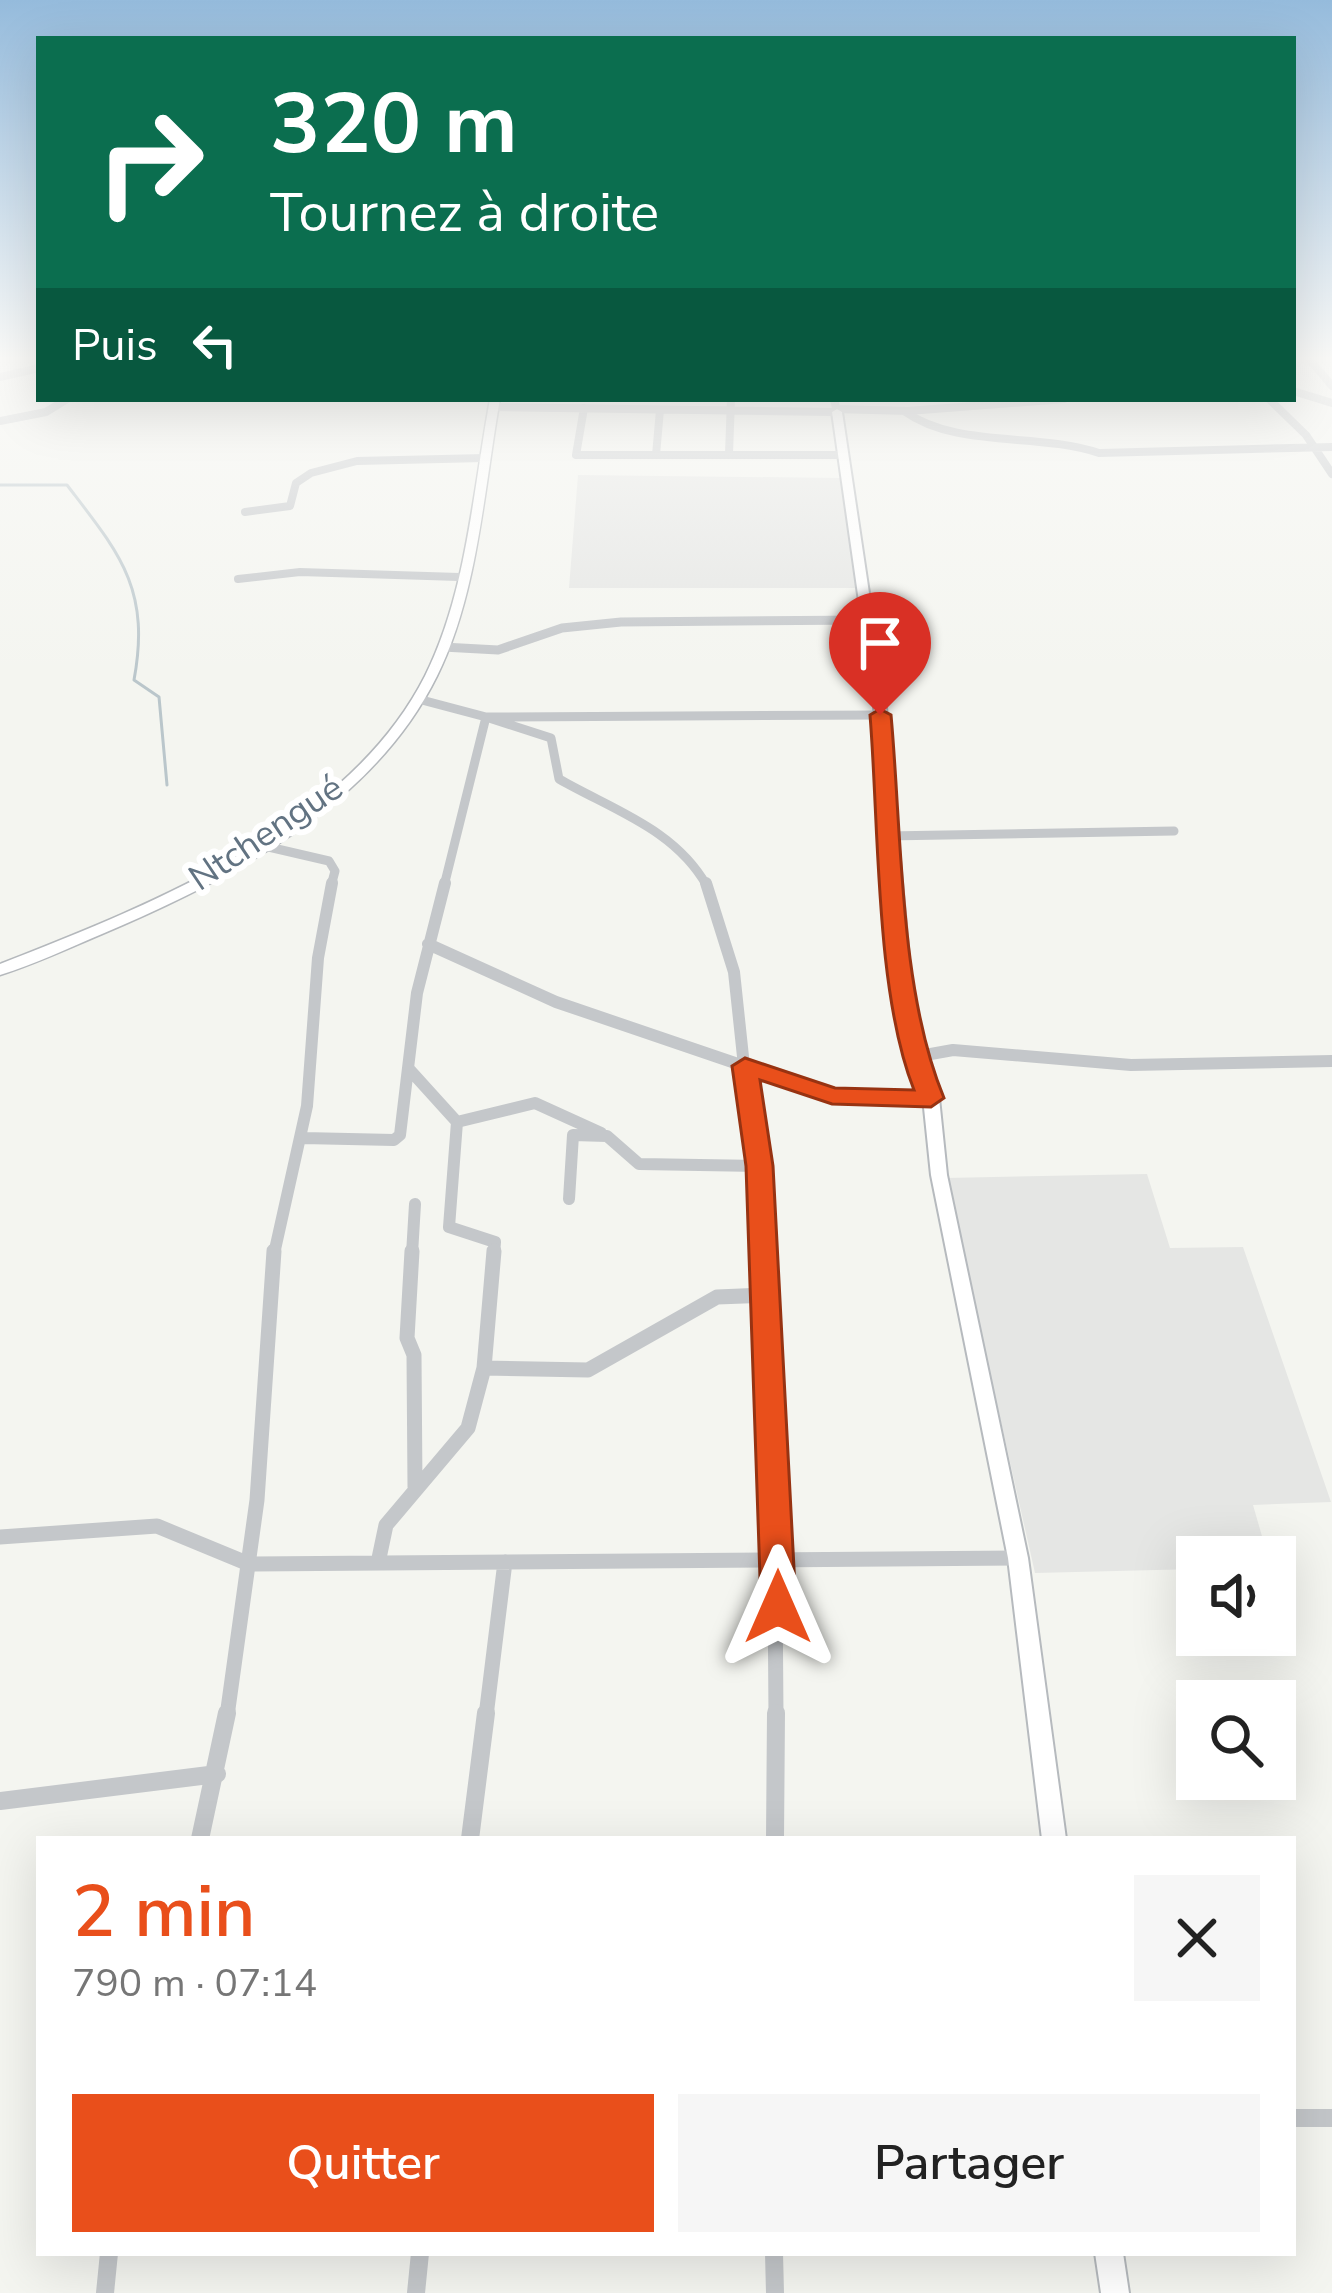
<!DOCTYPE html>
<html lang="fr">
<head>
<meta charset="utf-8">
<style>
  :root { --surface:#fff; --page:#f6f6f6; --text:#222; --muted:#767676; --accent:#e94f1b }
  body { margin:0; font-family:"Nunito Sans",sans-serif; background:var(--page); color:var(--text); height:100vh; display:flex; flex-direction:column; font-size:45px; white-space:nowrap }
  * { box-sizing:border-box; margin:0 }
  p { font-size:39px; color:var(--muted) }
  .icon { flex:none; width:66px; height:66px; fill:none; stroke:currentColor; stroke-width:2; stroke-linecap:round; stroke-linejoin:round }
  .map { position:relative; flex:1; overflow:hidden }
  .sheet { position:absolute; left:36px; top:1836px; width:1260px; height:420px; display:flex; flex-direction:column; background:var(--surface); border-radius:0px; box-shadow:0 12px 48px #0002 }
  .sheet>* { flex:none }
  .banner { position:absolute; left:36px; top:36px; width:1260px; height:366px; border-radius:0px; box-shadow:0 12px 48px #0002; background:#0b6e4f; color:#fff; overflow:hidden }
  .controls { position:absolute; left:1176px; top:1536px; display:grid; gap:24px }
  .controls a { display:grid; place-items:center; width:120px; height:120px; border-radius:0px; background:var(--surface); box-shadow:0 12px 48px #0002; font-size:60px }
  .pin { position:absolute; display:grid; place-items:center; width:102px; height:102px; color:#fff; margin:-123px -51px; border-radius:50% 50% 50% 0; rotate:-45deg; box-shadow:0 0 12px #0007 }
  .pin .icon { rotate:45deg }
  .me { position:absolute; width:132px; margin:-66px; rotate:0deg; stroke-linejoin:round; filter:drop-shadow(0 0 9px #0008) }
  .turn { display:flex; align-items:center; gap:42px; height:252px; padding:0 36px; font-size:54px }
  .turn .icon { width:156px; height:156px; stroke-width:2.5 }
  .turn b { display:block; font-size:84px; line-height:102px }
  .then { display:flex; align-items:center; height:114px; padding:0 36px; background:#0003; gap:24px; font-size:45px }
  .round { display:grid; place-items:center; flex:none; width:126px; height:126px; border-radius:0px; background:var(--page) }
  .overview { display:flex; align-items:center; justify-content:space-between; height:204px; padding:0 36px }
  h1 { font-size:72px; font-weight:600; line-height:90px; color:var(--accent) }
  .button { display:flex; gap:24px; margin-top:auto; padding:24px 36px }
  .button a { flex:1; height:138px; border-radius:0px; background:var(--accent); color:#fff; font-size:48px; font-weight:600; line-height:138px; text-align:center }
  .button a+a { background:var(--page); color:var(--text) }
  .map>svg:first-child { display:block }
  .built { fill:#e5e6e4 }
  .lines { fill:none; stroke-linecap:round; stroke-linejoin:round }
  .stream { stroke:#bac6cb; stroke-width:3 }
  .secondary-casing { stroke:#b6babe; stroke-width:4 }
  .primary-casing { stroke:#b4b8bc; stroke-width:3 }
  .street-far4 { stroke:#c4c7ca; stroke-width:8 }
  .street-far3 { stroke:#c4c7ca; stroke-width:9 }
  .street-far2 { stroke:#c4c7ca; stroke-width:12 }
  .street-far1 { stroke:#c4c7ca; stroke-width:15 }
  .street { stroke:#c4c7ca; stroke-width:18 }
  .secondary { fill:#fff; fill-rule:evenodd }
  .primary { fill:#fff; fill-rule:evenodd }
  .route { fill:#e94f1b; stroke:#973312; stroke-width:3 }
  .labels { text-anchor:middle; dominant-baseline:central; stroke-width:12; stroke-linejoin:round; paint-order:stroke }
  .far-street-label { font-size:36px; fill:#627382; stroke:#fff }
</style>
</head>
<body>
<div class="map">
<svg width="1332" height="2293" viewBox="0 0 1332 2293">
  <rect width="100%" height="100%" fill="#f4f5f0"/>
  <path class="built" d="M578,475L840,478L858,588H569Z
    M1147,1174L1170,1248L1243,1247L1331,1502L1253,1505L1268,1557H1197V1569L1035,1573L946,1178Z"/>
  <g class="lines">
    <path class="stream" d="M0,485H67C119,553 151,588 134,680L159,697L167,785"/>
    <g class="secondary-casing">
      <path id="secondary" d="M837,409L842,412L886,707L913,1002L922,1057L939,1098L947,1175L1028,1558L1066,1839H1042L1008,1558L931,1175L923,1098L906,1057L897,1002L874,707L832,412Z
        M1095,2253H1123L1129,2293H1101Z"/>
    </g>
    <g class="primary-casing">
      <path id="primary" d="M490,399H500C484,488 478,594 437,676C373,806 230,880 102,934C69,948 35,964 0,975V964C150,905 348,828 425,676C467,592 473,490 490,399Z"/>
    </g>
    <path class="street-far4" d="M1306,355L1332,386
      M0,377L39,368
      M1293,391L1332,403
      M1269,399L1306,435L1332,474
      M493,407L837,412L834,399
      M584,408L576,455H843
      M836,409L908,411L1064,399
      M904,411C957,449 1037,432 1099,453L1332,447
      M0,421L46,412L67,399
      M729,454L731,399
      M656,455L660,410
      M245,512L290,506L296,483L311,473L357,461L484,458
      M238,579L300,572L459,577"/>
    <path class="street-far3" d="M443,647L498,650L562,628L621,622L869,620
      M418,699L486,717L881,715
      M887,836L1174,831
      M260,845L329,861L335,871L331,886
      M444,886L486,717L551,738L559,779C613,810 675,829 707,886"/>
    <path class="street-far2" d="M706,883L734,972L764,1254
      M428,944L556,1002L832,1096L931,1098
      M914,1057L953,1050L1131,1065L1332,1061
      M409,1069L457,1122L449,1227L495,1242L494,1254
      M457,1122L535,1103L601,1133
      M303,1138L394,1140L400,1135L417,993L445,883
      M569,1199L573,1135L607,1136L639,1164L760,1166
      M274,1254L307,1106L318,958L332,883
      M412,1254L415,1204"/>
    <path class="street-far1" d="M412,1251L407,1338L414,1355L415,1487
      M764,1251L774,1452L776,1716
      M484,1368L588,1370L717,1297L767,1295
      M0,1537L157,1526L249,1564L1018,1558
      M378,1563L386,1525L468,1428L484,1368L494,1251
      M227,1716L257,1500L274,1251
      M486,1716L505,1562"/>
    <path class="street" d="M0,1801L217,1774
      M200,1839L227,1713
      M470,1839L486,1713
      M775,1839L776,1713
      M1293,2118H1332
      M774,2253L775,2293
      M105,2293L109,2253
      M416,2293L420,2253"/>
    <use href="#secondary" class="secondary"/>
    <use href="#primary" class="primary"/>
  </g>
  <linearGradient id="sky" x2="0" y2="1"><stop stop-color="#95bbdc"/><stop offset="0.53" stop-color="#fafaf8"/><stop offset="1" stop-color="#fafaf8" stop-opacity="0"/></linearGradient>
  <rect width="1332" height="676" fill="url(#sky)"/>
  <path class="route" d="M880,709L891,715C902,834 899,990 944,1098L931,1107L832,1104L760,1080L773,1166L796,1607L790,1617H766L761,1607L746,1166L732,1066L745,1058L835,1088L914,1090C875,992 879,824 870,715Z"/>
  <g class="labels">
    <g class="far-street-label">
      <text transform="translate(266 833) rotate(-34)">Ntchengué</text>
    </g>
  </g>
</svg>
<div class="controls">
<a><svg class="icon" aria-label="sound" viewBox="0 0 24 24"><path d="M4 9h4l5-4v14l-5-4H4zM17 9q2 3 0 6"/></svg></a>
<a><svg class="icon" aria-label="search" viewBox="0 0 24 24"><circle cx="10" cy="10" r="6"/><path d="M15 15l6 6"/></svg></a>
</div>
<div class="pin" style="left:880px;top:715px;background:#d93025"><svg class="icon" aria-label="arrive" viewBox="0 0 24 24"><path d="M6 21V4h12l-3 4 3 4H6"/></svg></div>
<svg class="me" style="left:778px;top:1607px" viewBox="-20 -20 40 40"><path d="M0-17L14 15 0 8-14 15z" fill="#e94f1b" stroke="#fff" stroke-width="4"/></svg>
<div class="banner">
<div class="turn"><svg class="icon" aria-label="right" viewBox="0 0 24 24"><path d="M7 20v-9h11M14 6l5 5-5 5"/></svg><div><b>320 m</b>Tournez à droite</div></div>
<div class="then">Puis<svg class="icon" aria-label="left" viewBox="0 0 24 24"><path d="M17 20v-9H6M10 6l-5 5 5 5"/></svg></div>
</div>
<section class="sheet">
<div class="overview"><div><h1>2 min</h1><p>790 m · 07:14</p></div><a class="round"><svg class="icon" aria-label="close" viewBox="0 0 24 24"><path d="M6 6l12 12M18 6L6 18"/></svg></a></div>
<div class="button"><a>Quitter</a><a>Partager</a></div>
</section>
</div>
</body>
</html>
